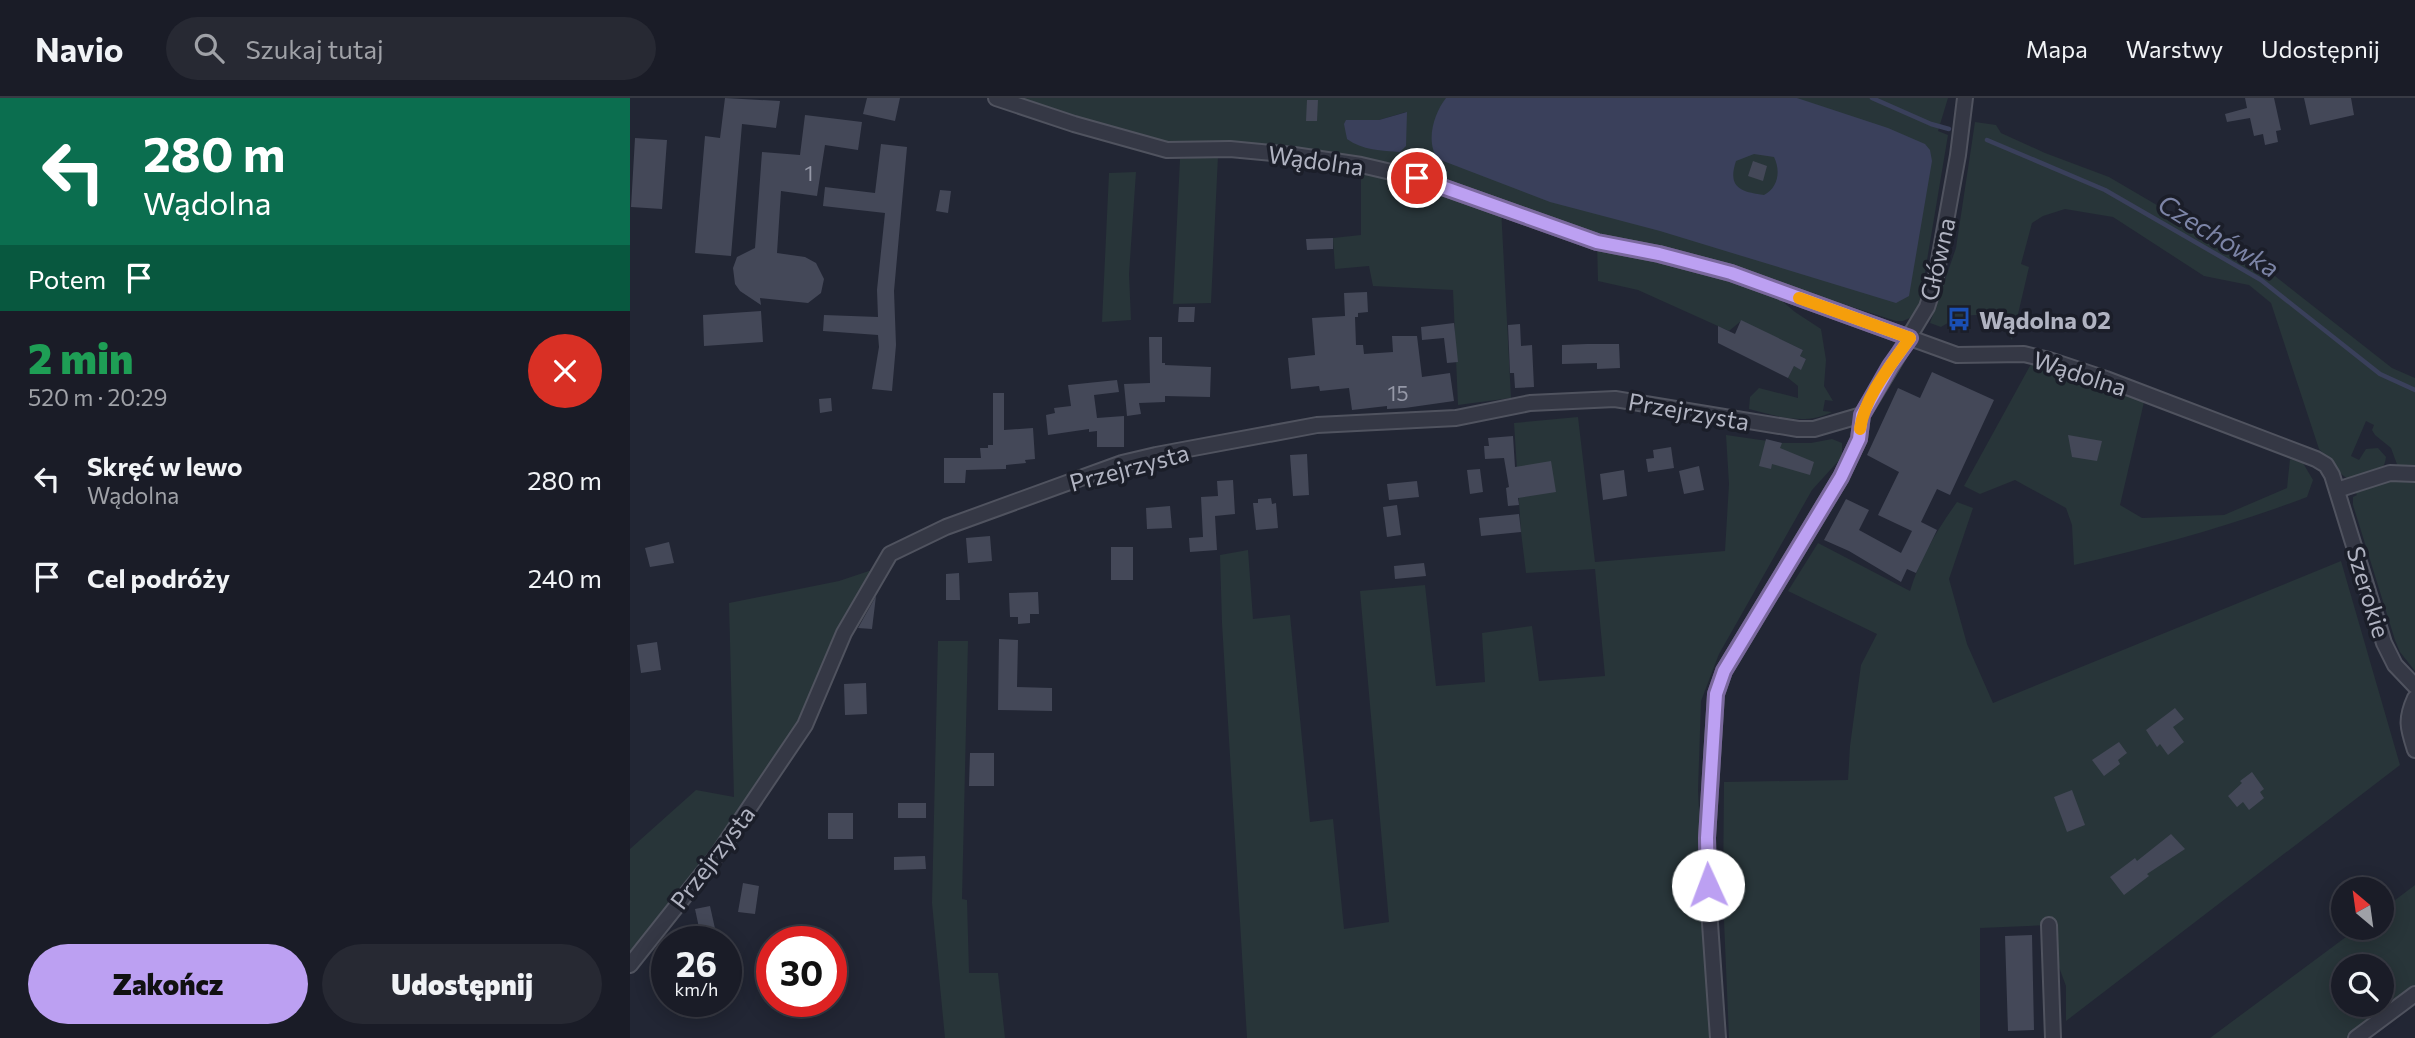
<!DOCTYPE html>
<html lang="pl">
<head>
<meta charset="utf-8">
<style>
  :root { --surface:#1a1c27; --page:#272933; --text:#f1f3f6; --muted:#9fa1a7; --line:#383a44; --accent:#bca0f2 }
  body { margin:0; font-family:Commissioner,sans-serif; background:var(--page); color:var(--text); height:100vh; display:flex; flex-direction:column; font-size:26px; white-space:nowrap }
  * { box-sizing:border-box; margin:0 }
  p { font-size:23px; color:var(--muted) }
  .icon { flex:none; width:38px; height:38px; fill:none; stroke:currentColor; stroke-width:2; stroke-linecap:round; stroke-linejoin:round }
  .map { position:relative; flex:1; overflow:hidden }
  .side { display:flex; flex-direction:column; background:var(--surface); width:630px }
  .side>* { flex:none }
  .top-card { background:#0b6e4f; color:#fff; overflow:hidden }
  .needle { width:46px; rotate:331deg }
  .controls { position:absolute; left:1701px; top:779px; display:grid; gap:14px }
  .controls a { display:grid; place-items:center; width:63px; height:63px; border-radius:50%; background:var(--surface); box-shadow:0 4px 18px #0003,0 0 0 2px var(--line); font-size:35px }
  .speed { position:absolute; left:21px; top:828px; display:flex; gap:14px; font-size:35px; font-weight:700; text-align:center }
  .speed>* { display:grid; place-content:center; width:91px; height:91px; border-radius:50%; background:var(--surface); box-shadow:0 4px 18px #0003,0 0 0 2px var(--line); line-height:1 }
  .speed small { font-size:18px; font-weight:400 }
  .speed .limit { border:10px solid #d22; background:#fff; color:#111 }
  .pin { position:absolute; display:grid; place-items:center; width:60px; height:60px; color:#fff; margin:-30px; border:4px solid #fff; border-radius:50%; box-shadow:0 2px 7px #0007 }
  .me { position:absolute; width:77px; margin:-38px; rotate:358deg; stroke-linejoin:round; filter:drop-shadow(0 0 5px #0008) }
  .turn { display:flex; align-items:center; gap:24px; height:147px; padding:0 28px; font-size:32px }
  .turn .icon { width:91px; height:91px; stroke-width:2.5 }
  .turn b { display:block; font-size:49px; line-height:60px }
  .then { display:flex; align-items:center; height:66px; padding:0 28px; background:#0003; gap:14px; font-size:26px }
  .round { display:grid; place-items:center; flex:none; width:74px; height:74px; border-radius:37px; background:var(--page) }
  .head { display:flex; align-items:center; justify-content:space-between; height:119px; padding:0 28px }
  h1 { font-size:42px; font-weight:800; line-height:52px; color:#1e9e55 }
  .button { display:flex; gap:14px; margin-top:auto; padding:14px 28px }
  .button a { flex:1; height:80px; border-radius:42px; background:var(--accent); color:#111; font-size:28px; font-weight:800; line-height:80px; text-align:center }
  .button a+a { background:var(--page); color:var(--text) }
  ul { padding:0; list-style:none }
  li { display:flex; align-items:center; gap:21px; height:98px; padding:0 28px }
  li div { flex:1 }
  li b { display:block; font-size:26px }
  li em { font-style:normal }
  header { display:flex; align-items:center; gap:42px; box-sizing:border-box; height:98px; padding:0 35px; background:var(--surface); border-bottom:2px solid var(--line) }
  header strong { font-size:33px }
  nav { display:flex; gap:38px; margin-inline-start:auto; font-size:24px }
  .search { width:490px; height:63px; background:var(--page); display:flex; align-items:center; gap:18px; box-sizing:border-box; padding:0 24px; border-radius:38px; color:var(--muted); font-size:26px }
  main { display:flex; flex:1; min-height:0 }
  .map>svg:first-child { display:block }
  .green { fill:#283539; fill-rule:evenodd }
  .water { fill:#3a405b; fill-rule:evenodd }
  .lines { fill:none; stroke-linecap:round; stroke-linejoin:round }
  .stream { stroke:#3a405b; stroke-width:4.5 }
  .building { fill:#444858 }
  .street-casing { stroke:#50535f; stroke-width:18 }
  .street { stroke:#353845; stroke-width:14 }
  .route-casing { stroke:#7a689d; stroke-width:18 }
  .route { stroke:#bca0f2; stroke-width:12 }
  .slow { stroke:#f59e0b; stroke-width:12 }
  .labels { text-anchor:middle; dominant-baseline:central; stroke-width:7; stroke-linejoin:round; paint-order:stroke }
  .number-label { font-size:21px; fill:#9598a7 }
  .street-label { font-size:24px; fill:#b0b3c1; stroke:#1b1e29 }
  .poi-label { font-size:24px; font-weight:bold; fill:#b0b3c1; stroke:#1b1e29; text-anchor:start }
  .water-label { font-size:26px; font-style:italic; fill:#7c84a6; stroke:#1b1e29 }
</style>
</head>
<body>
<header>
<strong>Navio</strong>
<div class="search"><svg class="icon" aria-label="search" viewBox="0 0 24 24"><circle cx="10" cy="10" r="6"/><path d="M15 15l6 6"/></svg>Szukaj tutaj</div>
<nav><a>Mapa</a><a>Warstwy</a><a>Udostępnij</a></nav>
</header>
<main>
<section class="side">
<div class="top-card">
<div class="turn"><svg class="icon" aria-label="left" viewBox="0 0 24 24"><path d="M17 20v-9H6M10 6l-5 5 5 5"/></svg><div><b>280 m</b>Wądolna</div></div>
<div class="then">Potem<svg class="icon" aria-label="arrive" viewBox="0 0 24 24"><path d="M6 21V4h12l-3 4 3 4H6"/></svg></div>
</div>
<div class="head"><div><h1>2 min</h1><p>520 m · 20:29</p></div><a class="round" style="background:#d93025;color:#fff"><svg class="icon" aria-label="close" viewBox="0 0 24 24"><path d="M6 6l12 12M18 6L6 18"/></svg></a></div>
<ul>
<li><svg class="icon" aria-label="left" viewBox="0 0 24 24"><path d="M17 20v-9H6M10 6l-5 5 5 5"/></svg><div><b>Skręć w lewo</b><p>Wądolna</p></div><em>280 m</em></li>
<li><svg class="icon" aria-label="arrive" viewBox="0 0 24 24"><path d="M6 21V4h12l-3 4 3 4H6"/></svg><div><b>Cel podróży</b></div><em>240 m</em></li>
</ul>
<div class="button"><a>Zakończ</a><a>Udostępnij</a></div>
</section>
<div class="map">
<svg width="1785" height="940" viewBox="0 0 1785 940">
  <rect width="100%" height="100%" fill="#222634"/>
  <path class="green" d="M379,0H1318L1308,33L1318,37L1289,210L1286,217L1273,223H1266L1041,151L959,134L779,69L690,54L531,46ZM776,14L717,41L716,23L749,22Z
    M1345,24L1366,27L1371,35L1415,55L1479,79L1636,171L1762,270L1785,280V371L1768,369L1761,350L1745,337L1742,332L1744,327L1736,323L1721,358L1729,362L1736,351L1748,350L1756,359C1755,369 1751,372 1742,375C1736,377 1728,381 1721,381C1712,382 1697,358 1689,351L1641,205L1619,187L1574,178L1483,119L1435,111L1413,118L1402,125L1391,166L1399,169L1382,242C1363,212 1340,211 1311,229L1300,225L1326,150Z
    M588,58L581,205L543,206L550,61Z
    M731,67L871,110L881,300L828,307L823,192L743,188L739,168L705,171L703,140L731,137Z
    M506,74L499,176L501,222L472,224L479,75Z
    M967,144L1132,186L1165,214L1191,231L1196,262L1194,288L1203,303L1195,302L1193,313L1202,314C1174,328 1147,318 1119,311L1120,299L1129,290L1168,300V288L1158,280L1164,268L1171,271L1176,261L1170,258L1173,252L1111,223L1099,233L1008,192L968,183Z
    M1401,266L1450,280L1514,304L1490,407L1512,420L1594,417L1657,390L1660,361L1673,365L1683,382L1677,399C1601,428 1523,449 1444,467L1442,427L1436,410L1385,382L1350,396L1334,388Z
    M948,319L965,464L1095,453L1099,386L1096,337L1152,345H1181L1202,341L1212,345V359L1182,392L1089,556L1071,603L1068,693L1081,940H617L592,525L590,457L618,452L623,521L660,517L680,724L703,721L714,831L759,824L730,493L795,487L806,588L855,584L852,535L902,528L909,583L975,578L965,471L896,475L891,434L884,325Z
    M1762,383L1785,385V573L1770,554L1765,542L1723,407V399L1727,397L1724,393Z
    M1327,404L1343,410L1319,481L1337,546L1363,605L1711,463L1770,667L1436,923V888L1429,869L1419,827L1350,830V940H1099L1093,799L1094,684L1218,682L1220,648L1231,567L1247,536L1158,493L1188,445L1280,493C1290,460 1307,432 1327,404Z
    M242,472L206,537L167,628L82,755L0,857V751L66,692L104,699L99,505L209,483Z
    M308,543H338L332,801L337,802L339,875H368L375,940H315L302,805Z
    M1785,787V892L1724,940H1580L1728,830H1752V812ZM1713,868H1752V906H1713Z"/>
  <path class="water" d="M816,0H1167L1258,30L1295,46L1300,52L1302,63L1279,198L1266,205L1030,133L920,104L808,61C795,44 804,15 816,0ZM1124,56L1144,59C1151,73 1148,90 1134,97C1111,94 1097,90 1106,63Z
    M777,14L776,48L770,54C752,53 732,52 717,41L714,26L716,22H749Z"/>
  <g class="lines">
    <path class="stream" d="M1242,0L1301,26L1319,31
      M1357,42L1475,92L1631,182L1750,276L1785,292"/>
  </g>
  <path class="building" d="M95,0L150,3L146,30L112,26L101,158L65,155L75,38L90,40Z
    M237,0H270L265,23L233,16Z
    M1615,0H1644L1651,32L1646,33L1648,44L1635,47L1633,36L1624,38L1620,20L1597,24L1595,16L1617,10Z
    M1674,0H1721L1724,17L1680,27Z
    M677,2H688L687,23H676Z
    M175,17L232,24L228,52L195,47L187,98L151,93L147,155L175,159L186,165L194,181L191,195L178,205L130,200L131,207L110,193L105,186L103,170L107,159L125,150L132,54L170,57Z
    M5,40L37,42L32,111L1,109Z
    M251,46L277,49L264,193L266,247L262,293L242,291L249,249L248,237L193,233L194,217L248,219L247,192L255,115L193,108L195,89L245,95Z
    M1123,63L1137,68L1133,83L1118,78Z
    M310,92L321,93L318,115L306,113Z
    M703,140V151L677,152L676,141Z
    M737,194L738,214L728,215V219H725L726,247H733L734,256L763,254L762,238H787L792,279L820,275L824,303L775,310L757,311V308L722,312L719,290L690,293L689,288L661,291L658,260L685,257L682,220L715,218L714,195Z
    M549,209H565L564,224H548Z
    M131,213L133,244L74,248L73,217Z
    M1111,222L1173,252L1170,258L1176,261L1171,272L1164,268L1158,280L1088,245V228L1105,236Z
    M824,225L828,264L817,265L814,240L792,242L791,229Z
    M890,226L891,248L902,247L904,289L885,290L884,275H880L878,227Z
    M519,239H532V265H535V267L581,269L580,299L535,298V304L509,305L511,316L497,318L494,286L520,285Z
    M957,246H989L990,270L967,271V265L932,266V247Z
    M1302,274L1364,302L1320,397L1307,391L1291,424L1307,432L1286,475L1277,471L1271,484L1219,453L1194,442L1216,401L1239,412L1229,432L1271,455L1282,433L1248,417L1269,374L1237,357L1268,290L1290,300Z
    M487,282L489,294L464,297L467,320L494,318V349H467V333L459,334V331L418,337L416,317L425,315L424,310L441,308L438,287Z
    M363,295H374V332L403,330L405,361L395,362L396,365L376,367V371L336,372L335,385H314V360H351L350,350H358V347H363Z
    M201,300L202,313L190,315L189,301Z
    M1438,337L1472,343L1467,363L1442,359Z
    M883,338L885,369L921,363L926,394L888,400L889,407L878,408L876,390L879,389L874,360L855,361L854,348H859L858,340Z
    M1136,341L1152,345L1150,350L1184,364L1180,377L1142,366L1141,371L1129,368Z
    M1041,349L1044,370L1018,374L1016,361L1024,360L1023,352Z
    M677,356L679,397L663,398L660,357Z
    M1069,368L1074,392L1054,396L1049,373Z
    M850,371L853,394L840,396L837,372Z
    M994,372L997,398L973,402L970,376Z
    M603,382L605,416L585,418L587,452L560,454L559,440L573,439L571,399L588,398L587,383Z
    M787,383L789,399L759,402L757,386Z
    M641,400L642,406L646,405L648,430L626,432L623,405H628V401Z
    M767,407L771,437L757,439L753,409Z
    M540,408L542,430L517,431L516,410Z
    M889,416L891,434L851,438L849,420Z
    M360,438L362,463L338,465L336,440Z
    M39,444L44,465L20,469L15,450Z
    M481,449H503V482H481Z
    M794,465L796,478L765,481L764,468Z
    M329,475L330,502H316V476Z
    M408,494L409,516H400V525L388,526V519H380L379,495Z
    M246,498L242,531L228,530Z
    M369,541L388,542L387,589L422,590V613L368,612Z
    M27,544L31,572L11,575L7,547Z
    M236,585L237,616L215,617L214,586Z
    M1545,610L1554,621L1543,629L1554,644L1538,657L1530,646L1527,649L1516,632Z
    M1489,644L1497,655L1488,662L1490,666L1474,678L1462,662Z
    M340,655H364V688H339Z
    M1622,674L1634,691L1630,694L1634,700L1619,712L1613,704L1607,709L1598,698L1612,685L1610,683Z
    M1442,692L1455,727L1437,734L1424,699Z
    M268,705H296V720H268Z
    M198,715H223V741H198Z
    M1541,736L1555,751L1517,776L1519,778L1494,797L1480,779L1505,760L1507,763Z
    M295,758L296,771L264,772V759Z
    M113,785L129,788L125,816L108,814Z
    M80,808L86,835L71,839L65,811Z
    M1402,837L1404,932L1378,933L1375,838Z
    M109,855L111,874L96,876V857Z"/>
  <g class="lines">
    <g class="street-casing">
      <path id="street" d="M366,0L444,26L537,52L600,51L664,57L731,67L787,80L967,144L1029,156L1101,175L1327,257L1394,256L1419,262L1476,281L1686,361L1696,367L1702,377L1754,545L1765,567L1785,588
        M1707,392L1760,375L1785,376
        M1785,600C1775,622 1778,630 1785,652
        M1419,827L1423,940
        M0,867L88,756L175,627L214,535L260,456L316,429L492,365L526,357L687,327L826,320L900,305L985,301L1168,331H1184L1232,317
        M1088,940L1079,811L1077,740L1086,596L1094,573L1211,379L1229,341L1232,317L1297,209L1305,184L1328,57L1335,0
        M1726,940L1785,896"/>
    </g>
    <use href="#street" class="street"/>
  </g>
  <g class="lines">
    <g class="route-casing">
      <path id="route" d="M787,80L967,144L1029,156L1101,175L1280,240L1260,268L1232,317L1229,341L1211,379L1094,573L1086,596L1077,740L1078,787"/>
    </g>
    <use href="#route" class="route"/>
    <path class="slow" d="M1169,200L1280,240C1261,267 1235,298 1230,331"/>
  </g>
  <defs>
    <g id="bus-bare" transform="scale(1.89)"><path d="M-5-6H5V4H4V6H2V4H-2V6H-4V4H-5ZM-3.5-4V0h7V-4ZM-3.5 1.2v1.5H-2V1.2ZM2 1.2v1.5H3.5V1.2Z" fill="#1a4fb4" stroke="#1b1e29" stroke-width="2.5" paint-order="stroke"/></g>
  </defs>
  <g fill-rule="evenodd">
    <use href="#bus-bare" x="1329" y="221"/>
  </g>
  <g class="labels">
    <g class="number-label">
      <text x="179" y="74">1</text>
      <text x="768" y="294">15</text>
    </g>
    <g class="street-label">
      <text transform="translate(686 62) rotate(8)">Wądolna</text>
      <text transform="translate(1307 161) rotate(-77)">Główna</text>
      <text transform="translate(1450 275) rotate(18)">Wądolna</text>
      <text transform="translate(1059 313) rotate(10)">Przejrzysta</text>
      <text transform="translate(499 369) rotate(-15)">Przejrzysta</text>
      <text transform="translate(1739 494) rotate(73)">Szerokie</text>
      <text transform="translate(82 759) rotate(-53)">Przejrzysta</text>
    </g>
    <g class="poi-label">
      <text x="1349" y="221">Wądolna 02</text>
    </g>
    <g class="water-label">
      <text transform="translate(1589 137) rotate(31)">Czechówka</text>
    </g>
  </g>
</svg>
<div class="controls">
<a><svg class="needle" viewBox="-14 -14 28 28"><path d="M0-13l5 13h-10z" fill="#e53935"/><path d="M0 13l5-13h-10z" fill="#9fa1a7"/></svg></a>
<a><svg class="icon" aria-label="search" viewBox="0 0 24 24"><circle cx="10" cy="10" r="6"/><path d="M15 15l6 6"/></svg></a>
</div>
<div class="speed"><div>26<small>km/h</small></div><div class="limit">30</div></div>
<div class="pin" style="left:787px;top:80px;background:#d93025"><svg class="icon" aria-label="arrive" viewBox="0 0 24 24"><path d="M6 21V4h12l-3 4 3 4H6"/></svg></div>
<svg class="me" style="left:1078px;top:787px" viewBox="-20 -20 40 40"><circle r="19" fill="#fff"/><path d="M0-13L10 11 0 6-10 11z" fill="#bca0f2"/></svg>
</div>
</main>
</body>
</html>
